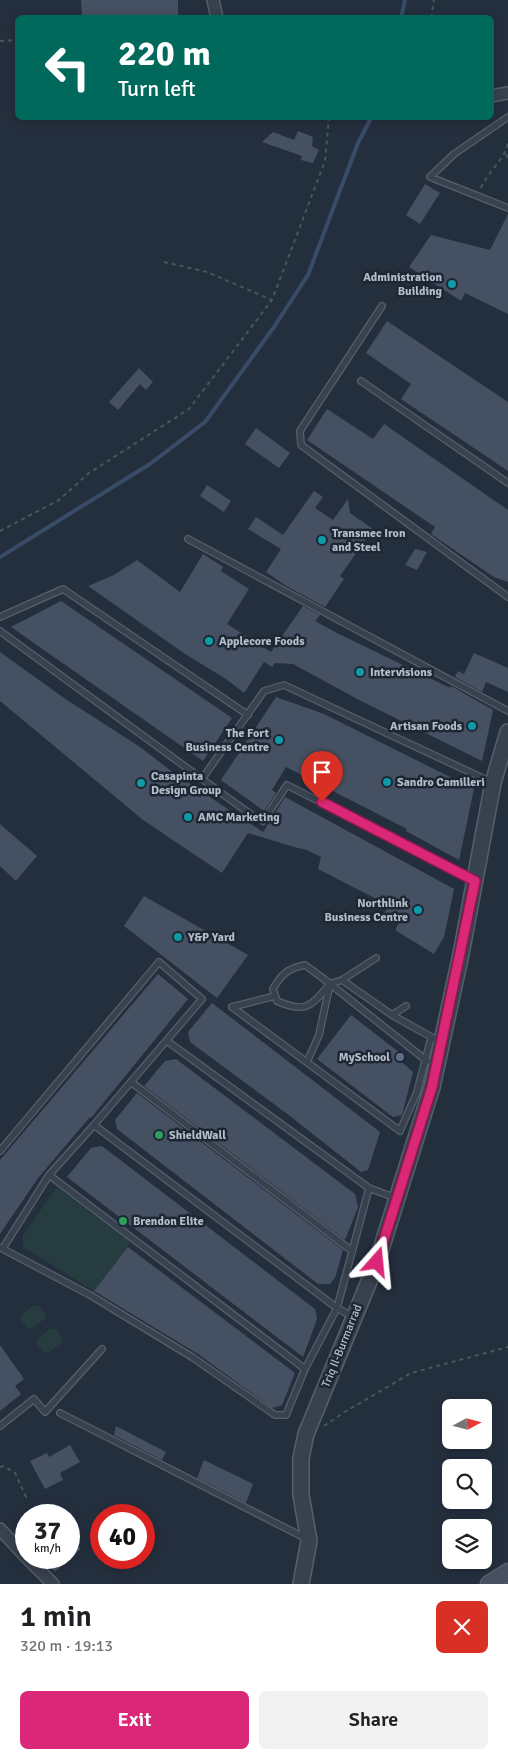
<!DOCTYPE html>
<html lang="en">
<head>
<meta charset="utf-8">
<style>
  :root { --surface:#fff; --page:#f2f2f2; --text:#202124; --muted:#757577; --accent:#db2777 }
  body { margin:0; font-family:Signika,sans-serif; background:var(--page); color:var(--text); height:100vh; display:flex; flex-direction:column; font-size:19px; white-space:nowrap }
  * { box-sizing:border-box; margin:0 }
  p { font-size:16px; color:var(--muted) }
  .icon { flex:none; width:28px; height:28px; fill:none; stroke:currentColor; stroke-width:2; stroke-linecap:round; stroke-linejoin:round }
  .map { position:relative; height:1584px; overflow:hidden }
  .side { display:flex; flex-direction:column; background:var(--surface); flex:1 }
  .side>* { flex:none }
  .hud { position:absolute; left:15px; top:15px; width:479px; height:105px; border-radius:8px; box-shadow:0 2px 12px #0003; background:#00695c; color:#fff; overflow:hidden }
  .needle { width:32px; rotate:83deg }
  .tools { position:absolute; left:442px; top:1399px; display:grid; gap:10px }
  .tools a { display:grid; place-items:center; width:50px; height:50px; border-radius:8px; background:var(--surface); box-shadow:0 2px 12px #0003; font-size:25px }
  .speed { position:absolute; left:15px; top:1504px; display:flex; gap:10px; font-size:25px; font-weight:700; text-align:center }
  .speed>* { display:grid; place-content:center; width:65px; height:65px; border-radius:50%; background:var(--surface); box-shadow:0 2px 12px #0003; line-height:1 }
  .speed small { font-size:12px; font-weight:400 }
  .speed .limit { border:8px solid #d22; background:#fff; color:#111 }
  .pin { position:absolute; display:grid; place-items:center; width:42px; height:42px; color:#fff; margin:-51px -21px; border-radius:50% 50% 50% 0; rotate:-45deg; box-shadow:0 0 5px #0007 }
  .pin .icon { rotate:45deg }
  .me { position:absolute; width:55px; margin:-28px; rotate:18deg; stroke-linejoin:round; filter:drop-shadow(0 0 4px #0008) }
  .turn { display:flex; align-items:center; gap:18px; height:105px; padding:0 20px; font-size:22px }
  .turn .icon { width:65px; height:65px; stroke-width:2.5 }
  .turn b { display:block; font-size:35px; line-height:42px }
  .round { display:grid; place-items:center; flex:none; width:52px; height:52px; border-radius:8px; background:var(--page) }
  .overview { display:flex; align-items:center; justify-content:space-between; height:85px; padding:0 20px }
  h1 { font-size:30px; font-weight:600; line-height:38px }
  .button { display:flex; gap:10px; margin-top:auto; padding:10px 20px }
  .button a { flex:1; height:58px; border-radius:8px; background:var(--accent); color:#fff; font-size:20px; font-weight:600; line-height:58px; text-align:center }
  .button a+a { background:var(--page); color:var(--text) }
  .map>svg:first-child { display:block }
  .green { fill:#263c3f }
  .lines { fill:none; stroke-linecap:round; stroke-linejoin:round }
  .stream { stroke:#394c67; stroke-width:4 }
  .building { fill:#455162 }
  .service-casing { stroke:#565f6c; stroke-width:8 }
  .minor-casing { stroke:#565f6c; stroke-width:14 }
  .tertiary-casing { stroke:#565f6c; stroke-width:18 }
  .secondary-casing { stroke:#565f6c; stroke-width:19 }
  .path { stroke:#44595c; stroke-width:2; stroke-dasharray:4 4; stroke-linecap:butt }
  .service { stroke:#38414e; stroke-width:5.5 }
  .minor { stroke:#38414e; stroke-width:11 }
  .tertiary { stroke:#38414e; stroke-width:15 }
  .secondary { stroke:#465061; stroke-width:16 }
  .route-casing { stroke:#8e194d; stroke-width:12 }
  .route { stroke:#db2777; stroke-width:9 }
  .culture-dot { fill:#0f9aa8; stroke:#1d2633; stroke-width:2 }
  .service-dot { fill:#5c6f8a; stroke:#1d2633; stroke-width:2 }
  .leisure-dot { fill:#2e9e5b; stroke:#1d2633; stroke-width:2 }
  .labels { text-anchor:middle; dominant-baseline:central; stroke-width:5; stroke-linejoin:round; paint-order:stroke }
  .poi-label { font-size:12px; font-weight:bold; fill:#b4bcc9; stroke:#1d2633; text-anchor:start }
  .street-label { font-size:12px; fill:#b4bcc9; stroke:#1d2633 }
</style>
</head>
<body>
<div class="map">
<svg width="508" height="1584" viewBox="0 0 508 1584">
  <rect width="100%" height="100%" fill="#242f3e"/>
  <path class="green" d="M57,1187L130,1241L128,1247L94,1291L23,1247V1235Z
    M34,1305L39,1306L46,1314L45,1319L32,1328H27L20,1320L21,1315Z
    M50,1329H56L62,1338V1342L49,1352H43L37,1344L38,1339Z"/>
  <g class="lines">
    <path class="stream" d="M401,18L405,0
      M0,557L150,464L205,422L274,327L308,275L358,143L371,118"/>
  </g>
  <path class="building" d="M81,0H178V17L82,18Z
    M298,131L313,137L312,146L319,150L313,163L301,160L302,156L262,142L273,132L294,140Z
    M425,184L440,193L420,224L406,215Z
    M508,214V314L465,293L461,301L409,267L431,235L490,250Z
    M387,321L508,402V471L401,399L411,384L366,353Z
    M139,368L153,382L146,390L140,384L118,410L109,402Z
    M327,409L373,439L384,424L508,510V582L494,577L431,534L435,527L307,440Z
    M256,428L290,453L279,468L245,444Z
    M207,485L231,501L224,512L200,496Z
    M314,491L323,497L315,508L333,520L348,499L350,513L373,529L340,576L344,579L325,607L288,587L266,572L281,549L248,529L256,517L283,535Z
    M415,549L427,552L417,570L405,565Z
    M203,554L223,567L221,571L249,589L227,624L271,652L303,606L320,615L315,621L337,633L450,688L451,686L493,710L482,761L361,701L293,664L275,663L272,667L264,662L244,693L226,679L185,654L88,586L114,575L137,560L180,592Z
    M61,601L232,718L203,761L11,627Z
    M0,652L64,698L140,747L175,774L263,832L285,797L454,889L444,937L434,954L395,930L399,923L384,915L388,905L318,869L321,857L307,850L294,847L248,833L222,873L143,820L0,701Z
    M474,653L508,668V692L486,682L482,692L455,677L458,671L464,674Z
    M276,697L324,714L474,789L459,860L406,831L407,829L286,767L272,790L276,793L264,811L221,780Z
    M0,824L37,856L16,881L0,866Z
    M144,896L248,955L217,998L124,926Z
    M158,974L188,999L91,1118L90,1117L38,1178L0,1234V1160Z
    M212,1003L380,1132L368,1170L361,1172L290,1116L190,1042L188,1032Z
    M351,1015L400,1053L397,1058L413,1072L402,1115L393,1117L317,1059Z
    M176,1059L355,1194L358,1207L345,1240L144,1086L165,1061Z
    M137,1093L343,1250L335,1278L330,1284H318L117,1129L115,1120Z
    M102,1146L315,1309L317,1319L303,1357L67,1177L91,1148Z
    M128,1247L295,1373L282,1405L272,1408L198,1354L94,1291Z
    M0,1345L24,1379L15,1386L21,1394L0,1411Z
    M116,1426L166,1452L162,1460L114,1435Z
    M70,1445L80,1462L60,1473L63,1480L45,1489L30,1461L47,1453L49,1457Z
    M204,1460L253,1484L246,1503L197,1478Z
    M69,1535L81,1549L55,1572L47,1562L53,1558H69Z"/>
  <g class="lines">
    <g class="service-casing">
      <path id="service" d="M508,117L454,154L430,177L508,208
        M382,306L300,431L301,445L508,597
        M361,381L508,483
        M188,539L508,711
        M0,617L63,589L248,715
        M0,631L202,779
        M253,816L202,779L264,691L284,685L491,782
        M263,821L287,785L473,880
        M342,980L392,1015L433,1038
        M330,984C311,1006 306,1014 277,1001L273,989C281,974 289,968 305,965L320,976L427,1061
        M232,1007L400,1131L417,1092L431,1038
        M232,1007L275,996
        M392,1015L406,1006
        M167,1041L369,1188L396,1198
        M307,1062L319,1035L330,984L342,980L376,958
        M131,1082L352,1251
        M94,1125L337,1308L353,1317
        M0,1151L159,962L202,999L94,1125L49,1175L3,1248
        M49,1175L305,1369
        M1,1248L90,1295L192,1357L275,1415H286L305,1369L337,1308L369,1188
        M60,1413L307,1539
        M0,1426L34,1399L45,1412L102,1349"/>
    </g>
    <g class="minor-casing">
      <path id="minor" d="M213,0L217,18
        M491,96L508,93
        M0,1529L26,1557
        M27,1558L53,1584"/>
    </g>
    <g class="tertiary-casing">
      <path id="tertiary" d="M301,1584L309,1541L301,1495V1458L306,1434L377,1262L432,1087L461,954L493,783L508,732"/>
    </g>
    <g class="secondary-casing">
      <path id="secondary" d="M489,1584L508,1572"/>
    </g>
    <path class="path" d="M431,18L434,0
      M0,41L18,40
      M506,154L508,160
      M481,188C488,171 504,161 508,143
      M164,262L207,272L272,300
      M0,531L59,500L89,473L189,409L272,300L325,161L329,118
      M324,1426L343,1413L411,1373L508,1347
      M0,1467L4,1466L15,1473L27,1499"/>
    <use href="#service" class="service"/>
    <use href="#minor" class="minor"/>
    <use href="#tertiary" class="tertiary"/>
    <use href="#secondary" class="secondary"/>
  </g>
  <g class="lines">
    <g class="route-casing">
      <path id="route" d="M322,802L475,881L432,1087L377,1262"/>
    </g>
    <use href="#route" class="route"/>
  </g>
  <g class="culture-dot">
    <circle cx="452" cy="284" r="5"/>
    <circle cx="322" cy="540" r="5"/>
    <circle cx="209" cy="641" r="5"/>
    <circle cx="360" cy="672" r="5"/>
    <circle cx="472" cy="726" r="5"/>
    <circle cx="279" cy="740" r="5"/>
    <circle cx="387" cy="782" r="5"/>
    <circle cx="141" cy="783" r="5"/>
    <circle cx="188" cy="817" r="5"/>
    <circle cx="418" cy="910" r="5"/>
    <circle cx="178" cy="937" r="5"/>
  </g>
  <circle class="service-dot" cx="400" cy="1057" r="5"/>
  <g class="leisure-dot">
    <circle cx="159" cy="1135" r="5"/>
    <circle cx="123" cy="1221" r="5"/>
  </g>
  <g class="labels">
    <g class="poi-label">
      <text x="442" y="277" text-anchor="end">Administration<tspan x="442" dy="14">Building</tspan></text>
      <text x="332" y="533">Transmec Iron<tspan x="332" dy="14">and Steel</tspan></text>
      <text x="219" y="641">Applecore Foods</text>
      <text x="370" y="672">Intervisions</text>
      <text x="462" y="726" text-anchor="end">Artisan Foods</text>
      <text x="269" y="733" text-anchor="end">The Fort<tspan x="269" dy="14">Business Centre</tspan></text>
      <text x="151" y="776">Casapinta<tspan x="151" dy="14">Design Group</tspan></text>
      <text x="397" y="782">Sandro Camilleri</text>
      <text x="198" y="817">AMC Marketing</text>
      <text x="408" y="903" text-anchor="end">Northlink<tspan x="408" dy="14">Business Centre</tspan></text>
      <text x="188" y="937">Y&amp;P Yard</text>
      <text x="390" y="1057" text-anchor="end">MySchool</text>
      <text x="169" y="1135">ShieldWall</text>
      <text x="133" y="1221">Brendon Elite</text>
    </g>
    <g class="street-label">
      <text transform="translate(342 1346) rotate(-68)">Triq Il-Burmarrad</text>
    </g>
  </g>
</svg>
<div class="tools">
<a><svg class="needle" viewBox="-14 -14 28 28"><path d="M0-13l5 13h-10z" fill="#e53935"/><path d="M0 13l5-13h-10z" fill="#757577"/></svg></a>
<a><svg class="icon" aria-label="search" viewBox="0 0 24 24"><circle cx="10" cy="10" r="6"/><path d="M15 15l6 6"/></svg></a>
<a><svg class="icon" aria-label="layers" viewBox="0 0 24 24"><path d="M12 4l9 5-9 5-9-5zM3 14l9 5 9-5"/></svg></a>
</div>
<div class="speed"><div>37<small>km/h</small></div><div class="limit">40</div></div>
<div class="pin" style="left:322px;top:802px;background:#d93025"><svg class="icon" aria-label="arrive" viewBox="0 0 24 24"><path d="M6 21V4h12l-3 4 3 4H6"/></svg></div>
<svg class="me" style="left:377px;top:1262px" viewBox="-20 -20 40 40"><path d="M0-17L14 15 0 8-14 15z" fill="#db2777" stroke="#fff" stroke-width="4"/></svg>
<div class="hud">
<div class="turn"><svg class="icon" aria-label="left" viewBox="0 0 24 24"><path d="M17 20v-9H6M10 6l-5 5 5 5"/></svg><div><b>220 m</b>Turn left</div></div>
</div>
</div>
<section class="side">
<div class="overview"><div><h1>1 min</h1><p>320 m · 19:13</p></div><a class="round" style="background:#d93025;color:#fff"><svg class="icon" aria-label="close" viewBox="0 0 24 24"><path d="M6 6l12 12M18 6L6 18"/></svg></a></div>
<div class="button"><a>Exit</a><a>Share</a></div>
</section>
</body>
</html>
